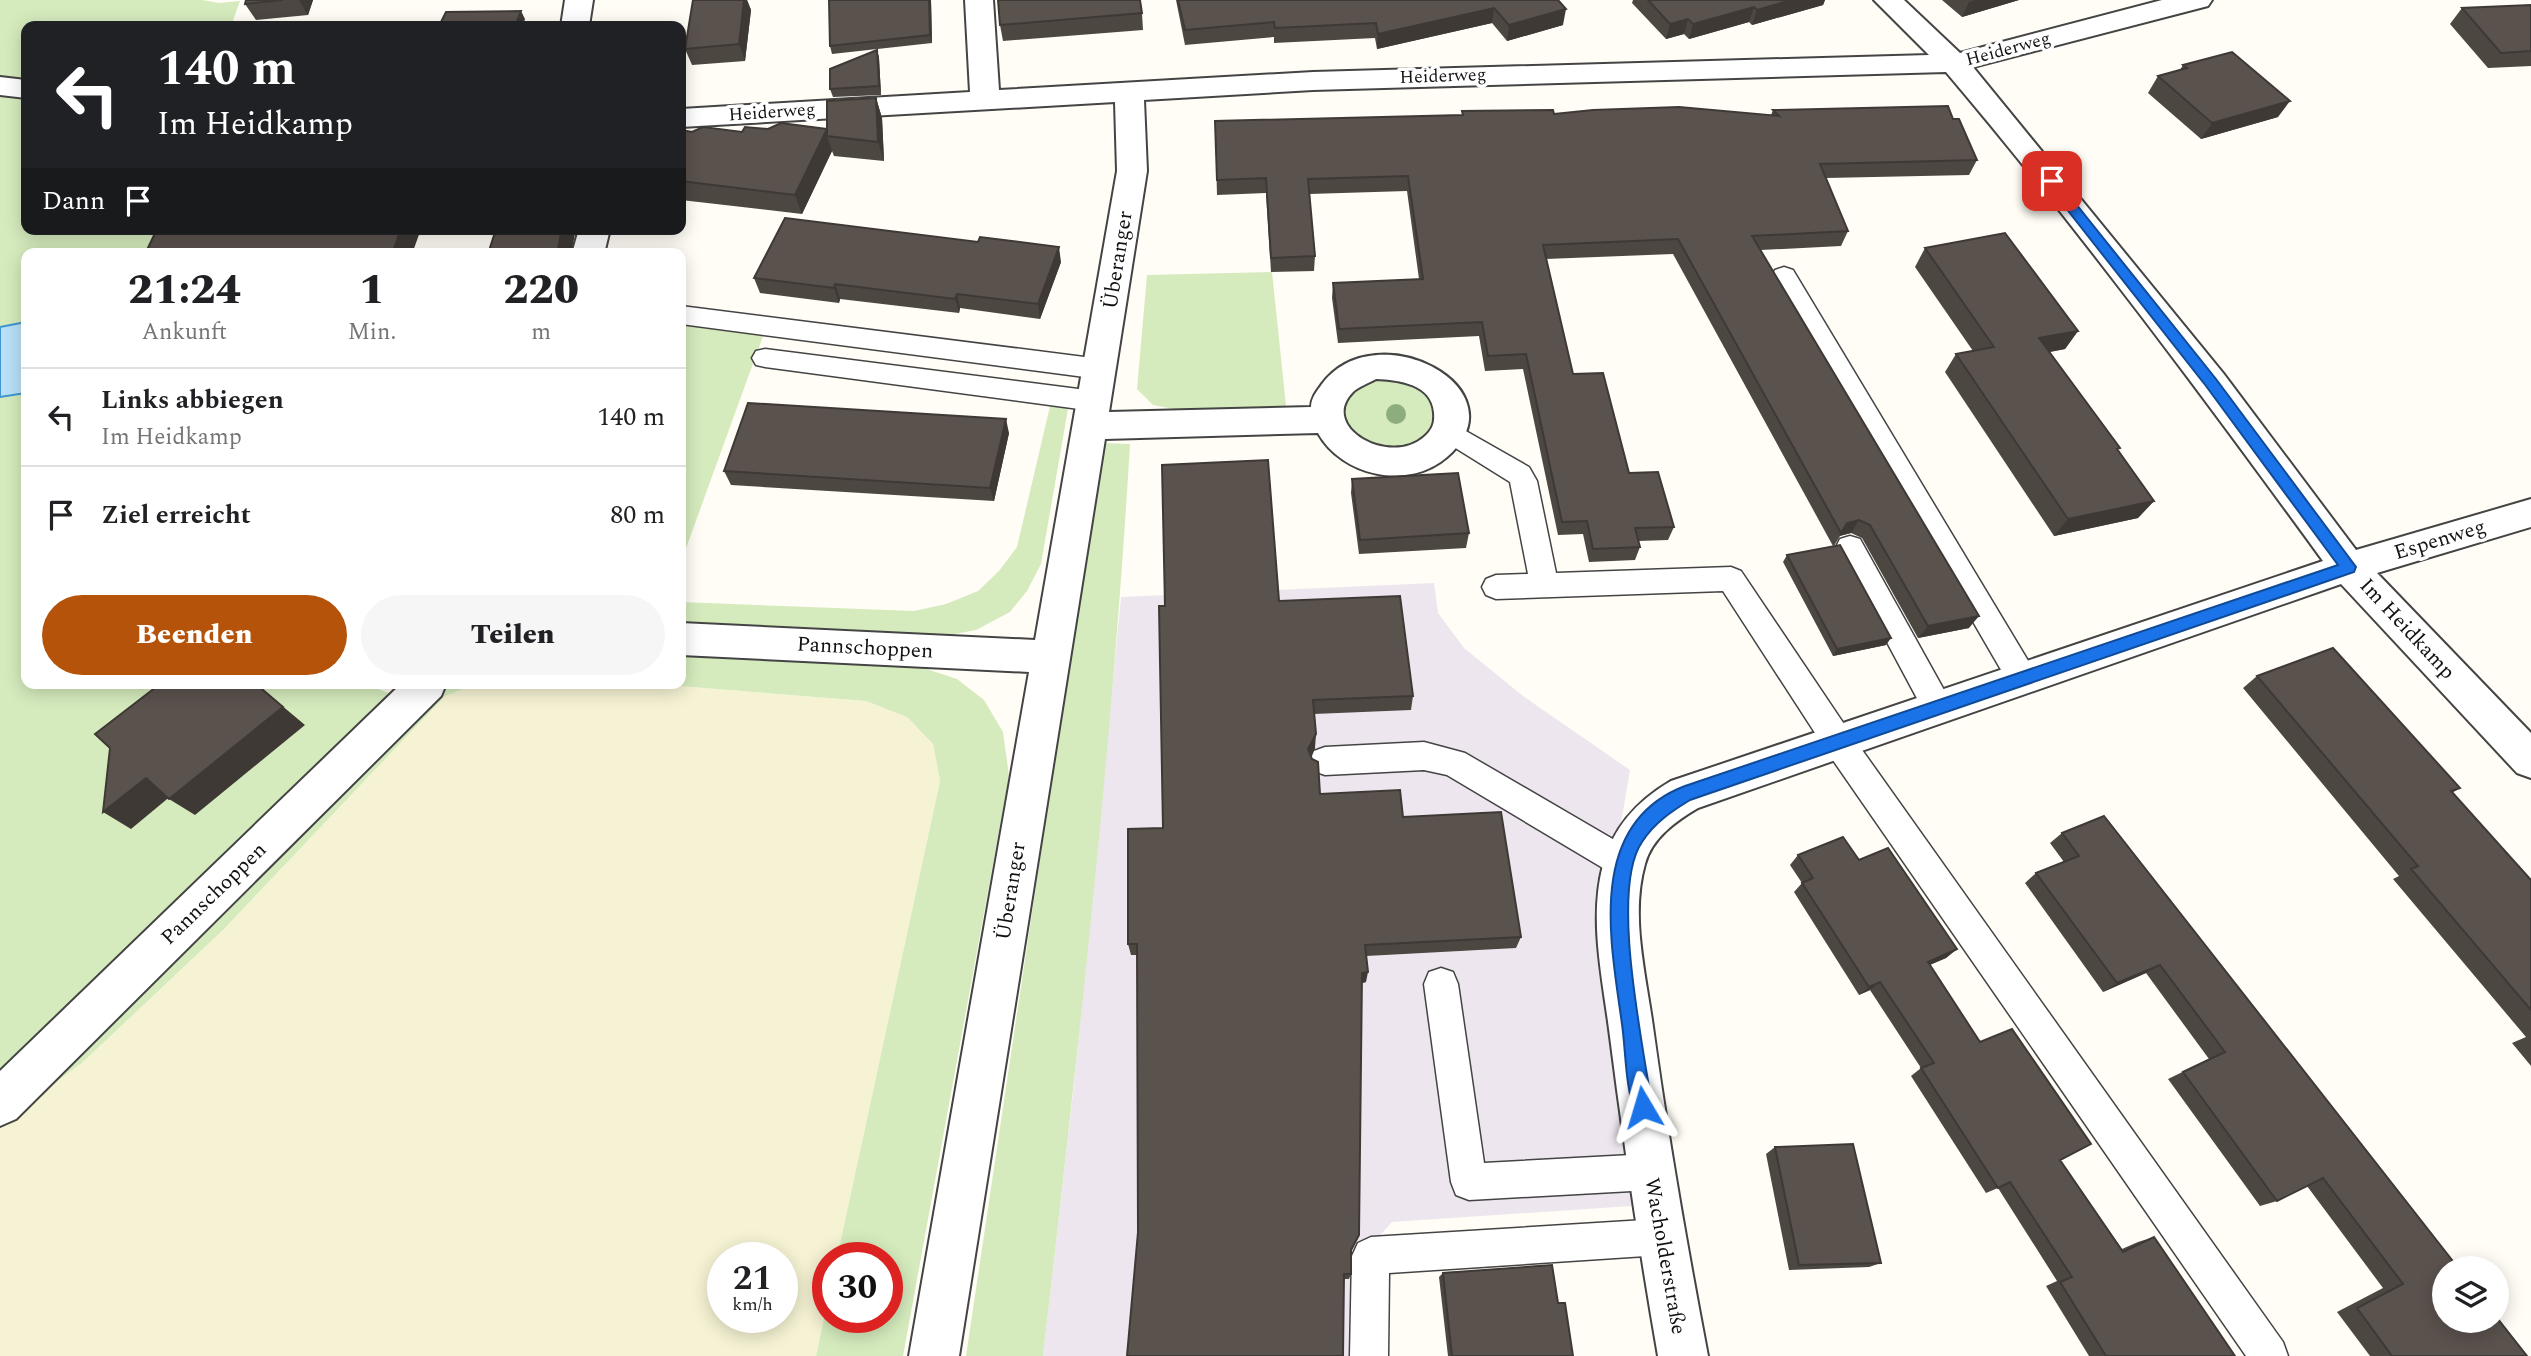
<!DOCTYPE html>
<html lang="de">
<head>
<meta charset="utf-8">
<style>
  :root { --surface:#fff; --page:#f6f6f6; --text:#202124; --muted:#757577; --line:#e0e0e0; --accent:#b45309 }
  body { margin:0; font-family:Spectral,serif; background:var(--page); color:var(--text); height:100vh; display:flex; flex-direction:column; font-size:26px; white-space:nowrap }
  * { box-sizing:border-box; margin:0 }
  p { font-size:23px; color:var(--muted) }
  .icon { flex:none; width:38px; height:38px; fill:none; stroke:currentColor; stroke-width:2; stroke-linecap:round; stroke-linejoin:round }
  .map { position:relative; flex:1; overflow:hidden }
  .side { position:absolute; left:21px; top:248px; width:665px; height:441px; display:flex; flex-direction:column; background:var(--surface); border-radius:14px; box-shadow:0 4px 18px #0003 }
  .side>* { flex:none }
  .banner { position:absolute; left:21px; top:21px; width:665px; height:214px; border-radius:14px; box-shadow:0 4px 18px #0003; background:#202124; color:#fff; overflow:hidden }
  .fabs { position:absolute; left:2432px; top:1256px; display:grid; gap:14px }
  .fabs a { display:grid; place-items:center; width:77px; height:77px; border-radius:50%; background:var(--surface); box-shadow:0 4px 18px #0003; font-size:35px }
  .speed { position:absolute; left:707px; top:1242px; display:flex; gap:14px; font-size:35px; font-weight:700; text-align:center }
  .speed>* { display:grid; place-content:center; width:91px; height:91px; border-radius:50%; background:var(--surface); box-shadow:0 4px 18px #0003; line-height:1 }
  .speed small { font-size:18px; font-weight:400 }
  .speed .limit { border:10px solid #d22; background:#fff; color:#111 }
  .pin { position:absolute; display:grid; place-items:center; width:60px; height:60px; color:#fff; margin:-30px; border-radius:14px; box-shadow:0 4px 10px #0006 }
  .me { position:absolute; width:77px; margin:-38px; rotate:353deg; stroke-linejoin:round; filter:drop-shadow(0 0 5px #0008) }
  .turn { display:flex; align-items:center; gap:24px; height:147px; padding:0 21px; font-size:32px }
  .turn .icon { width:91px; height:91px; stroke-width:2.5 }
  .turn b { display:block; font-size:49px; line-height:60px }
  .then { display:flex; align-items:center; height:66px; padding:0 21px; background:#0003; gap:14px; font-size:26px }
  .eta { display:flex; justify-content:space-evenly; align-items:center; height:119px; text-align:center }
  .eta b { font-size:42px; font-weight:800; line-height:49px }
  .action { display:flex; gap:14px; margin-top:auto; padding:14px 21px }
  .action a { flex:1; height:80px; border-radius:42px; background:var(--accent); color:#fff; font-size:28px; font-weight:800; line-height:80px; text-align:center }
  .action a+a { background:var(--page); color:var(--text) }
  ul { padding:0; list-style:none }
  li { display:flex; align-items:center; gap:21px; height:98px; padding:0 21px; border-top:2px solid var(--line) }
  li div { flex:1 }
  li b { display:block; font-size:26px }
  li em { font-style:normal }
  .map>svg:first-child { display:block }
  .industrial { fill:#eee6ef }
  .farmland { fill:#f6f3d4; fill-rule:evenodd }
  .green { fill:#d5ebbd }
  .water { fill:#b9e0f7; stroke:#3f96cf; stroke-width:2 }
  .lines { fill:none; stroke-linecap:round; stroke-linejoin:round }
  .service-casing { stroke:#444; stroke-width:3 }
  .minor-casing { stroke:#444; stroke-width:4 }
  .service { fill:#fff; fill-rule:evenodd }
  .minor { fill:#fff; fill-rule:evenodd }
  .tree { fill:#8dad7f }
  .wall { fill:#4d4742 }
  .shaded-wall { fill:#3f3936 }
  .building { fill:#5a524d; stroke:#3f3936; stroke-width:2 }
  .route { fill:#1a73e8; stroke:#114b97; stroke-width:2 }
  .labels { text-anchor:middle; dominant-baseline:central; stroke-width:7; stroke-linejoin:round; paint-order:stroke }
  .far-street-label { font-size:18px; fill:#111; stroke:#fff }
  .street-label { font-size:21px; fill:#111; stroke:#fff }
</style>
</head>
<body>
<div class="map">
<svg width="2531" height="1356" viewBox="0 0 2531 1356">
  <rect width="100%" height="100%" fill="#fffdf5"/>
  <path class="industrial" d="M1434,583L1438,613L1464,648L1523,696L1630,770L1609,894L1646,1205L1392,1222L1364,1253L1362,1356H1043L1073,1093L1121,597Z"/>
  <path class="farmland" d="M476,684H654L866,701L907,717L933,744L940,781L837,1258H828V1300L816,1356H0V1124L83,1062L223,930L445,696ZM723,1258H782V1318H723Z"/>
  <path class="green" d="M0,0H202L219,3L240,1L231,26H26V81L0,79Z
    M0,93L26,95V229H156L144,254H26V322L0,327Z
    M1272,272L1287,415L1179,410L1153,405L1137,389L1147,275Z
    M681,325L763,336L681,562Z
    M1384,378L1421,387L1434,398L1437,427L1413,448L1375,449L1348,430L1343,416L1344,403L1352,391L1366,382Z
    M26,393V684H365L394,695L0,1083V397Z
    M1051,402L1069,403L1041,564L1027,591L1010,612L976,630L939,637L681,626V602L914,611L946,604L978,591L999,571L1017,547Z
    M1102,443L1130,444C1112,749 1078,1053 1043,1356H966Z
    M681,651L914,665L957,679L984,700L1003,732L1009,776L903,1356H816L828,1300V1318H887V1258H837L940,781L933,744L907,717L866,701L654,684H681Z
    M438,684H476L445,696L223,930L83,1062L0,1124Z"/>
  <path class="water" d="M26,322V393L0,397V327Z"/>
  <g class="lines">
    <g class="service-casing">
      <path id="service" d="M1784,267L1793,270L2033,669L2037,678L2033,687L2022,691L2011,687L1772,276L1775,270Z
        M681,306L1100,359L1109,362L1113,369L1109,376L1100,379L681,324Z
        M765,349L1094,391L1103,394L1107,401L1103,408L1094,411L765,367L756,365L752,358L756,351Z
        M1450,422L1529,467L1537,481L1556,573L1731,567L1741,571L1850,733L2283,1342L2288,1356H2246L1828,753L1723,591L1496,599L1486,595L1482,587L1486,579L1496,575L1528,574L1510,482L1441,439L1437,432L1441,425Z
        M1850,536L1860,539L1949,699L1953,708L1949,717L1938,721L1927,717L1836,547L1840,539Z
        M1424,742L1465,753L1635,852L1640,863L1635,874L1624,878L1613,874L1447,775L1424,770L1325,775L1314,771L1310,761L1314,751L1325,747Z
        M1441,968L1453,972L1458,984L1484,1163L1650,1154L1663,1159L1668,1172L1663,1185L1650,1190L1469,1200L1456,1195L1451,1182L1424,984L1429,972Z
        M1661,1219L1674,1224L1679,1237L1674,1250L1661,1255L1389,1273L1388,1356H1350L1352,1256L1358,1243L1371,1237Z"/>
    </g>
    <g class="minor-casing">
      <path id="minor" d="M565,0H593L589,26H561Z
        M965,0H993L999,90L1313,72L1929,55L1874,0H1904L1960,53L2162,0H2212L2208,6L1973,67L2223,373L2356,550L2531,499V527L2377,573L2531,733V778L2517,773L2341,584L1698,808C1676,821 1652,838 1645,864C1630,916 1646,975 1653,1027C1668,1137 1687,1246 1708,1356H1658C1639,1247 1623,1139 1609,1029C1602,976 1589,918 1603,865C1613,827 1637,801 1671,781L2323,561C2202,395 2079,229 1946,72L1313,90L1144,100L1147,171L1109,412L1311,407C1311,398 1317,391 1322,384C1376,311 1525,389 1447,457C1408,491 1342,476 1318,433L1105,439L959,1356H909L1029,672L681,655V623L1035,640L1117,171L1115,102L681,127V109L970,92ZM1376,379C1399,380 1432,384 1434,413C1435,424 1432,430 1424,437C1390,467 1318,427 1353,392C1358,387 1369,383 1376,379Z
        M0,77L26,80V98L0,95Z
        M579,229H610L604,254H572Z
        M401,684H446L441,696L16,1119L0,1126V1071Z"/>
    </g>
    <use href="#service" class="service"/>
    <use href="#minor" class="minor"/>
  </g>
  <circle class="tree" cx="1396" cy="414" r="10"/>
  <path class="wall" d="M246,0H313L308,15L256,20L245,4Z
    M693,0H747L751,10L745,61L692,65L685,49Z
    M931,0L932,43L832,54L830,46Z
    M1176,0H1558L1563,25L1507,41L1492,23L1377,49L1375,38L1274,43V37L1185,45Z
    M1633,0H1825L1823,5L1752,25L1749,22L1689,39L1684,34L1666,39L1632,3Z
    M1942,0H2019L1962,17Z
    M2531,5V66L2488,68L2450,24L2462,8Z
    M1142,13L1143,30L1003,41L1000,25Z
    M877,50L879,58L881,95L833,97L830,89Z
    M2183,65L2278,117L2201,139L2148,93L2158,76L2180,70Z
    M876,98L882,118L884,161L834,156L832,151L802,214L681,200V130L692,132H742L768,129H827Z
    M1773,110L1953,119L1977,160L1969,175L1826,178L1848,231L1841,246L1761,250L1969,628L1918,638L1862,538L1851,533L1840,536L1834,546L1886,645L1833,656L1783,562L1787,555L1833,546L1673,254L1546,259L1573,374L1629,473L1674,527L1668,540L1638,541L1640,547L1635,560L1589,562L1583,534L1558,535L1523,369L1485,371L1479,336L1338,343L1332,298L1333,283L1419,279L1407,191L1309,194L1315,256L1314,271L1271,272L1266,193L1217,195L1215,121L1462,115V111L1554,114L1771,115Z
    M1925,248L2078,331L2065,349L2050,352L2154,501L2138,518L2054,536L1945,372L1956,354L1973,351L1915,267Z
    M1061,262L1040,319L960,308L959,313L840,299L839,303L760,293L754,278Z
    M1009,433L994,501L731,485L724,471Z
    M1352,479L1469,533L1466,548L1359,554L1351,493Z
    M1279,601L1413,696L1411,710L1314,714L1315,748L1311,755L1320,794L1403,817L1521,937L1516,948L1366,956V982L1362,983L1359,1235L1351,1252V1274L1349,1279H1344L1138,1232L1137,955H1131L1128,944L1163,828Z
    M2257,676L2460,788L2452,793L2531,880V1066L2512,1043L2526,1037L2393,879L2399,876L2243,688Z
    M2062,833L2527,1356H2370L2337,1312L2383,1288L2307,1186L2277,1201L2260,1206L2168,1079L2209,1059L2146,973L2103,992L2025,883L2036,873L2064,862L2050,843Z
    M1798,855L1859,860L1957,949L1946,958L1930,965L1980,1042L2060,1160L2122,1249L2138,1242L2154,1237L2235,1356H2089L2046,1286L2057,1281L1998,1188L1986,1193L1911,1076L1921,1068L1870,990L1859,995L1794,892L1802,883L1790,865Z
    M1775,1147L1881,1263L1869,1267L1789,1270L1766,1154Z
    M1443,1273L1558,1303L1573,1356H1448L1439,1277Z"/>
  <path class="shaded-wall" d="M299,0H313L308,15Z
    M744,0H747L751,10L745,61L739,44Z
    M929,0H931L932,43L930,35Z
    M1791,0H1825L1823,5L1752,25L1757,10Z
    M1975,0H2019L1962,17L1969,2Z
    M1754,7L1749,22L1689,39L1693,24Z
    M1494,8L1492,23L1377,49L1378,34Z
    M1566,9L1563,25L1507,41L1509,25Z
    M521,11L525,19L523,26H515Z
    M1688,19L1684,34L1666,39L1670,24Z
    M877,50L879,58L881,95L879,86Z
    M876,98L882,118L884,161L878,142Z
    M2290,101L2278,117L2201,139L2212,123Z
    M827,129V136L832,151L802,214L795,195Z
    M401,229H421L412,254H392Z
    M562,229H576L571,254H557Z
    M1059,247L1061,262L1040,319L1038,304Z
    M835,284L840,299L839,303L834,288Z
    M957,294L960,308L959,313L955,299Z
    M2078,331L2065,349L2027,356L2039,338Z
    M1006,419L1009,433L994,501L990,488Z
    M2154,501L2138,518L2054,536L2068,519Z
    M1859,520L1851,533L1839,536L1847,523Z
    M1979,616L1969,628L1918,638L1928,626Z
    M1891,638L1886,645L1833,656L1837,649Z
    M256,684L305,725L195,815L169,799Z
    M1316,734L1315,748L1308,762V749Z
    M146,778L172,795L131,829L103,812Z
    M1957,949L1946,958L1917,970L1928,962Z
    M2160,965L2146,973L2103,992L2117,983Z
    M1368,972L1366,982L1361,983L1362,973Z
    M1880,982L1870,990L1859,995L1869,987Z"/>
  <path class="building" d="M246,0H283L245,4Z
    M693,0H744L739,44L685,49Z
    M829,0H929L930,35L830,46Z
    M998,0H1140L1142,13L1000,25Z
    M1178,0H1558L1566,9L1509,25L1494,8L1378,34L1376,23L1275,28L1274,22L1185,30Z
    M1648,0H1791L1757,10L1754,7L1693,24L1688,19L1670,24Z
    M2531,5V51L2501,53L2462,8Z
    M521,11L515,26H439L446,12Z
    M877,50L879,86L830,89V69Z
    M2232,52L2290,101L2212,123L2158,76L2187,68L2183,65Z
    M876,98L878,142L827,136V129L795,195L681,181V130L692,132L703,127L742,132L745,127L768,129L781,123L827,129V101Z
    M1948,106L1953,119H1959L1977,160L1820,164L1848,231L1752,236L1979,616L1928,626L1870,525L1859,520L1847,523L1841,533L1678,239L1543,245L1573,374L1603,373L1629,473L1658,472L1674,527L1635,528L1640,547L1593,549L1587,521L1562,522L1526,354L1488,356L1482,322L1339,329L1333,283L1423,279L1408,176L1308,179L1315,256L1271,258L1266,178L1217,180L1215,121L1463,115L1462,111L1553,110L1554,114L1593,110L1679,107L1779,116L1773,110Z
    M785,218L978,242L980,237L1059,247L1038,304L957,294L955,299L835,284L834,288L754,278Z
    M157,229H401L392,254H145Z
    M496,229H562L557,254H488Z
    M2005,233L2078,331L2039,338L2120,448L2117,449L2154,501L2068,519L1956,354L1994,347L1925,248Z
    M748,403L1006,419L990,488L724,471Z
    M1268,460L1279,601L1400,596L1413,696L1313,700L1316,734L1308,749L1312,759L1318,762L1320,794L1400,790L1403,817L1501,812L1521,937L1365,945L1368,972L1362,973L1359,1235L1351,1250V1274H1344L1343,1356H1127L1138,1232L1137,944H1128V829L1163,828L1159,606H1165L1162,465Z
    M1458,473L1469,533L1360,540L1352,479Z
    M1840,545L1891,638L1837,649L1787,555Z
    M2333,648L2460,788L2451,791L2531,880V1010L2411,869L2418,866L2257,676Z
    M160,684H256L283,707L169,799L146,778L103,812L110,748L95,734Z
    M2104,816L2459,1269H2445V1321H2497V1318L2527,1356H2392L2357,1308L2403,1284L2323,1178L2277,1201L2183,1072L2225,1052L2160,965L2117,983L2036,873L2079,856L2062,833Z
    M1843,837L1859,860L1888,848L1957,949L1928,962L1980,1042L2012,1029L2091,1144L2060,1160L2123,1252L2154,1237L2235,1356H2106L2060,1282L2072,1277L2010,1182L1998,1188L1921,1068L1934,1063L1880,982L1869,987L1802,883L1813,878L1798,855Z
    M1853,1144L1881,1263L1799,1265L1775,1147Z
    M1552,1265L1558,1303H1565L1573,1356H1452L1443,1273Z"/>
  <path class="route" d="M2052,177L2056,179L2216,379L2356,567L2354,572L1690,800C1672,811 1654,823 1642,842C1609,890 1644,1048 1652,1107L1649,1114L1643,1117L1636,1114C1625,1088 1626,1052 1622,1024C1611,943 1585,824 1685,786L2338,565L2206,386L2047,184L2045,181Z"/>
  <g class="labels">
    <g class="far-street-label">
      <text transform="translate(2008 49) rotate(-15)">Heiderweg</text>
      <text transform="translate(1443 76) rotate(-2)">Heiderweg</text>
      <text transform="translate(772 112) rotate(-4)">Heiderweg</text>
    </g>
    <g class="street-label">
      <text transform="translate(1118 260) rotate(-81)">Überanger</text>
      <text transform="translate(2440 540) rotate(-17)">Espenweg</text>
      <text transform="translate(2407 629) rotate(47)">Im Heidkamp</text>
      <text transform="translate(865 648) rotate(3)">Pannschoppen</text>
      <text transform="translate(1011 891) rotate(-81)">Überanger</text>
      <text transform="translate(214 894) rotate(-44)">Pannschoppen</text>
      <text transform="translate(1665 1256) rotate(80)">Wacholderstraße</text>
    </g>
  </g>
</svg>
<div class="fabs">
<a><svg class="icon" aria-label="layers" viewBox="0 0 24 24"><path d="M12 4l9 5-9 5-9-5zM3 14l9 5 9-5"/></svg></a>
</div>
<div class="speed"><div>21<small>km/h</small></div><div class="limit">30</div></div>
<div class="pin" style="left:2052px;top:181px;background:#d93025"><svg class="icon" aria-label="arrive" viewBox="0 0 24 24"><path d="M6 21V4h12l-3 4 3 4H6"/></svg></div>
<svg class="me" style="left:1643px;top:1107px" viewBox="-20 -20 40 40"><path d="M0-17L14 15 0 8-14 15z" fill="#1a73e8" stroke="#fff" stroke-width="4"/></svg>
<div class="banner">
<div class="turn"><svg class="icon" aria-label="left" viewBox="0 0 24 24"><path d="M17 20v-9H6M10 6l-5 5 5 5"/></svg><div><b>140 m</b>Im Heidkamp</div></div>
<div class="then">Dann<svg class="icon" aria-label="arrive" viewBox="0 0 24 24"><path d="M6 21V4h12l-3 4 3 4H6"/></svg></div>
</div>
<section class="side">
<div class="eta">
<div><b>21:24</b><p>Ankunft</p></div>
<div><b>1</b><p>Min.</p></div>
<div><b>220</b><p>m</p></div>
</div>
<ul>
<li><svg class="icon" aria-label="left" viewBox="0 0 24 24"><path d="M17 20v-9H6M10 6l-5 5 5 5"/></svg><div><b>Links abbiegen</b><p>Im Heidkamp</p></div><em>140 m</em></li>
<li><svg class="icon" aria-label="arrive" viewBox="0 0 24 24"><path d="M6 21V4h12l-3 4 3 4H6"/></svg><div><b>Ziel erreicht</b></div><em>80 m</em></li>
</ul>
<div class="action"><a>Beenden</a><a>Teilen</a></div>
</section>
</div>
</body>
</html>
